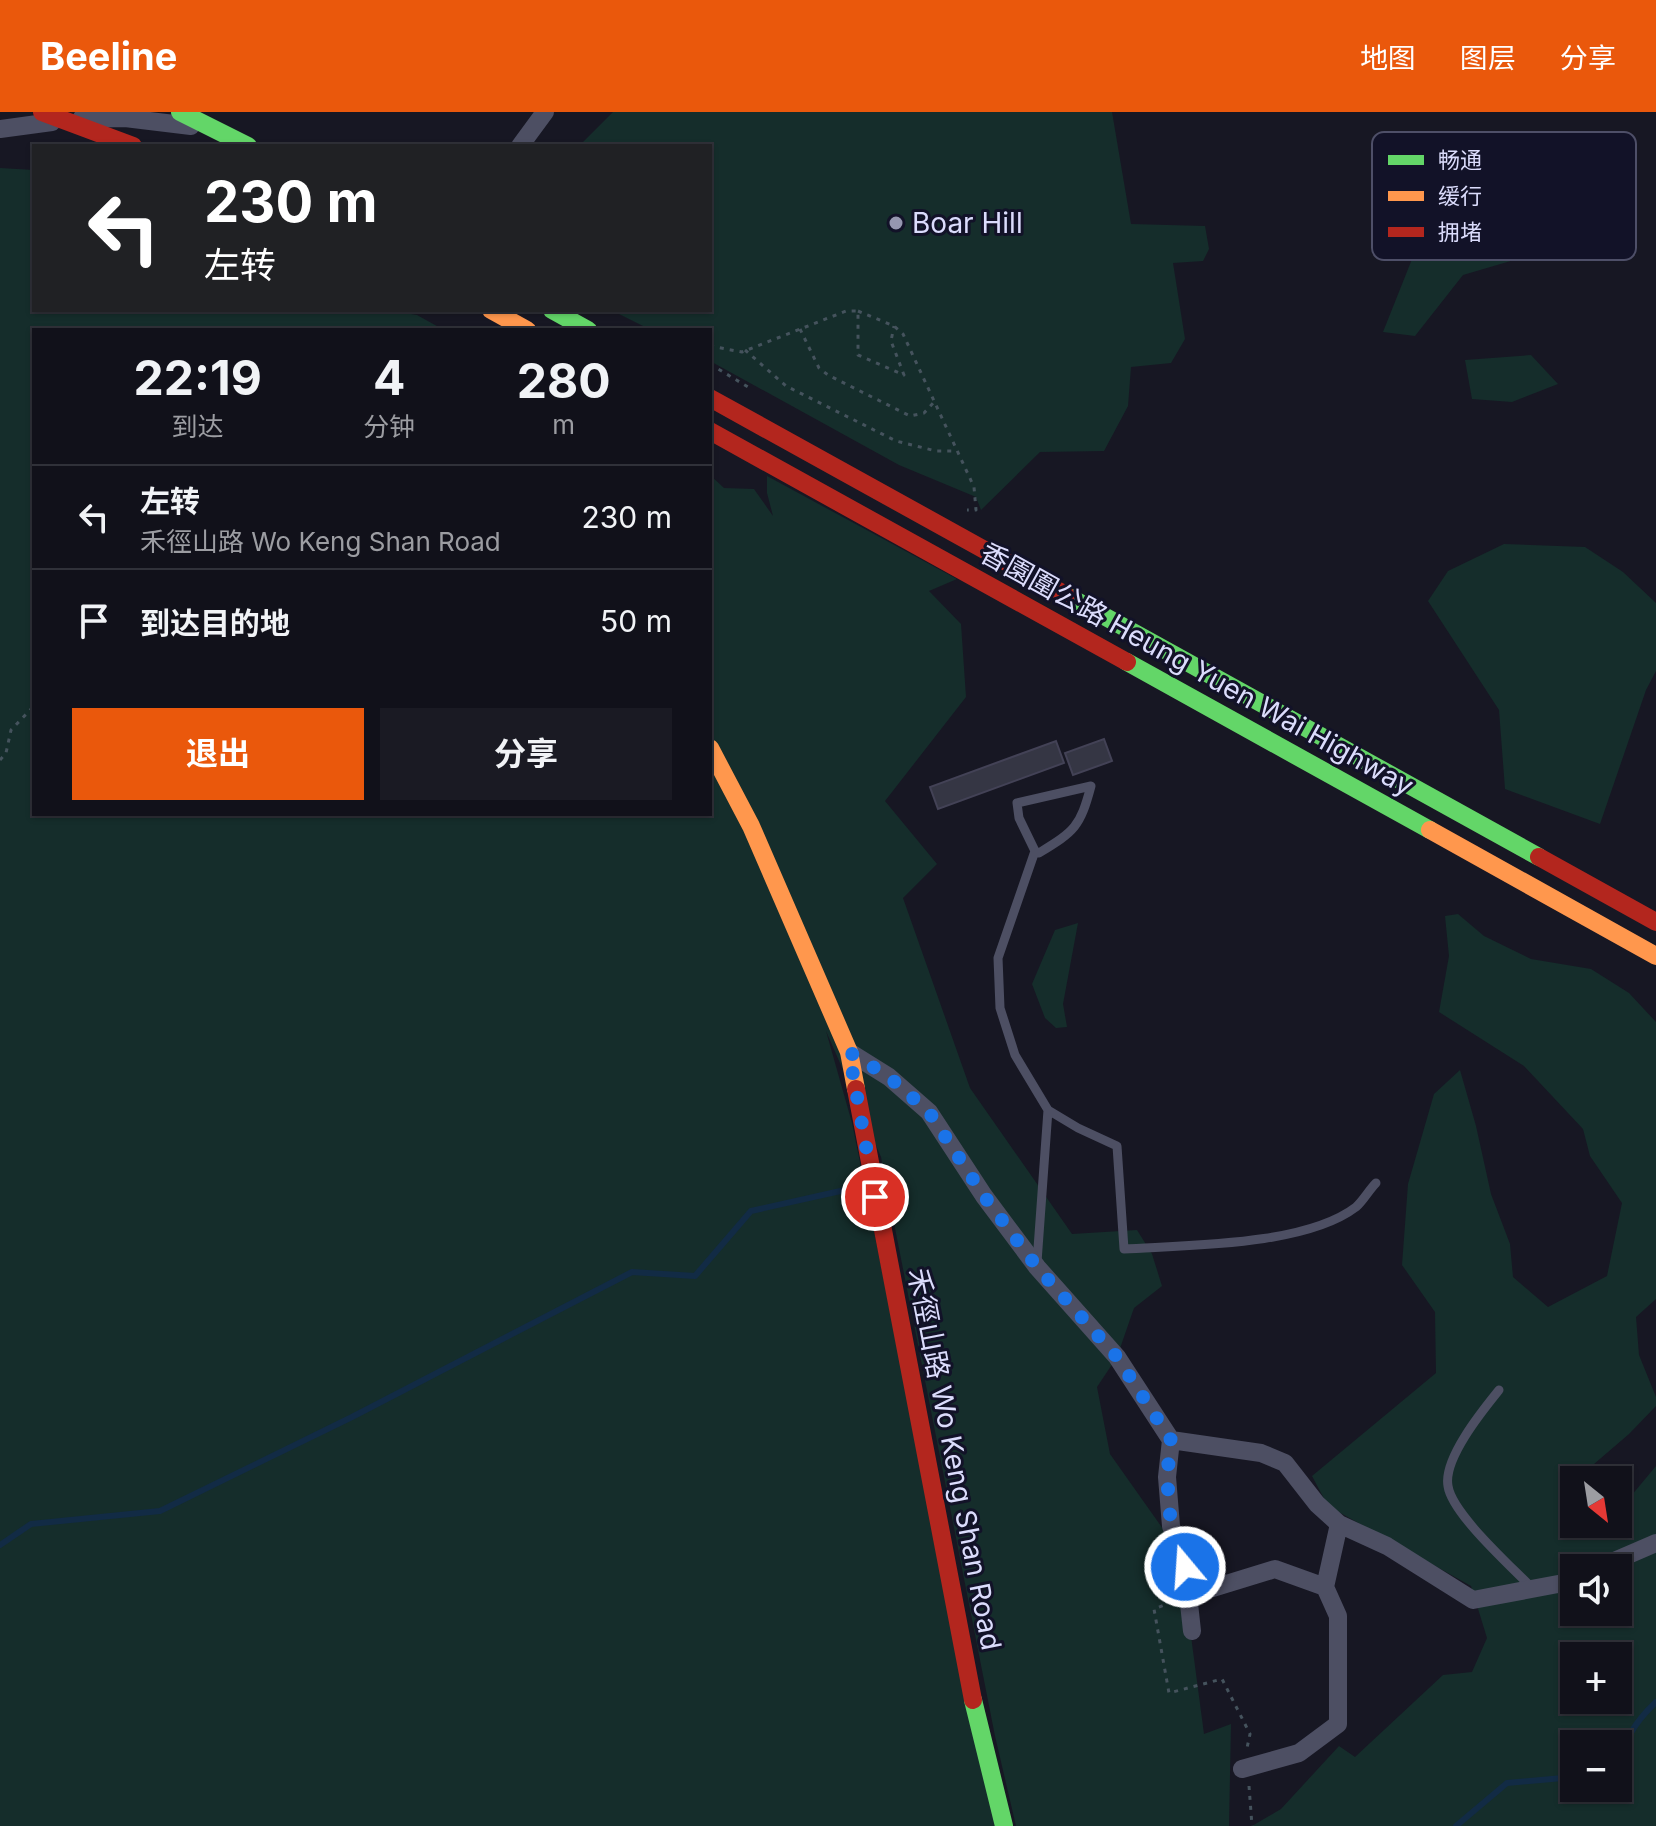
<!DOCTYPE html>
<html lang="zh">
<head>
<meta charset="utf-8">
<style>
  :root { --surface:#11111a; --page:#1a1a23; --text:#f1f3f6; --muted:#9c9da2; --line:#303139; --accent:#ea580c }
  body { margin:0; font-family:Inter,"Noto Sans SC",sans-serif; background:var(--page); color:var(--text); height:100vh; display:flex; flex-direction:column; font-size:30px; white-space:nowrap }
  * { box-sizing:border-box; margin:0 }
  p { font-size:26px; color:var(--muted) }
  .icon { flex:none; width:44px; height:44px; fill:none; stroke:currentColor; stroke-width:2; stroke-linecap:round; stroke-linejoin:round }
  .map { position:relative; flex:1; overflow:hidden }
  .sheet { position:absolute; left:32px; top:216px; width:680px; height:488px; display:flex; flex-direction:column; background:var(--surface); border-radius:0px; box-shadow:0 2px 6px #0004,0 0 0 2px var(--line) }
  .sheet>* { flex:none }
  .hud { position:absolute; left:32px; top:32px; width:680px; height:168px; border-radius:0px; box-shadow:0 2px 6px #0004,0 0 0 2px var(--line); background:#202124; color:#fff; overflow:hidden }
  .needle { width:52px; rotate:150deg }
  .fabs { position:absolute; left:1560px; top:1354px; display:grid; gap:16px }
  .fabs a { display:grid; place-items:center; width:72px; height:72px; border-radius:0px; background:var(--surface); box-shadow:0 2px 6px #0004,0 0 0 2px var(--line); font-size:40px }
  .pin { position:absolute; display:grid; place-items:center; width:68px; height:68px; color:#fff; margin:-34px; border:4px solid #fff; border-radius:50%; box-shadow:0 2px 8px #0007 }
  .me { position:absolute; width:88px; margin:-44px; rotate:342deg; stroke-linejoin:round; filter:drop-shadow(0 0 6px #0008) }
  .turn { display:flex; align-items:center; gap:28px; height:168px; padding:0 40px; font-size:36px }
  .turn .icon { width:104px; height:104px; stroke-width:2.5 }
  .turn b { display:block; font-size:56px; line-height:68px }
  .eta { display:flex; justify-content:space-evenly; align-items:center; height:136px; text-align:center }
  .eta b { font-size:48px; font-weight:700; line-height:56px }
  .button { display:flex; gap:16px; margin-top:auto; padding:16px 40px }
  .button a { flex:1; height:92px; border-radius:0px; background:var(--accent); color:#fff; font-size:32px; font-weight:700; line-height:92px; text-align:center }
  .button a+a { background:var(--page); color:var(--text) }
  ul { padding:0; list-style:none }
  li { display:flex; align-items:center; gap:24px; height:104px; padding:0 40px; border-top:2px solid var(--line) }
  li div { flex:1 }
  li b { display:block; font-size:30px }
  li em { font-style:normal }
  header { display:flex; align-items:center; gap:48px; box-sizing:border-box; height:112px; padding:0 40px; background:var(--accent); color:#fff }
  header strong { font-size:38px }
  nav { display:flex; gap:44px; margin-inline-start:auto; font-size:28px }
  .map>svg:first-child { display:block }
  .green { fill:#152d2b; fill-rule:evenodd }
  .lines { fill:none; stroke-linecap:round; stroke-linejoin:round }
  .stream { stroke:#122b45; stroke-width:6 }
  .building { fill:#353644; stroke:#434256; stroke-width:2 }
  .path { stroke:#45535d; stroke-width:3; stroke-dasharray:4 6; stroke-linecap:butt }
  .lane { stroke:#4d4f63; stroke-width:9 }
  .street { stroke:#4d4f63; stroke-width:18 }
  .fast { stroke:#63d668; stroke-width:18 }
  .slow { stroke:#ff974d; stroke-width:18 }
  .jam { stroke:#b3261e; stroke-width:18 }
  .fast-bridge { stroke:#63d668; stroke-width:18 }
  .jam-bridge { stroke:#b3261e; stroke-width:18 }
  .route { stroke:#1a73e8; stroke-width:14; stroke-dasharray:0 25.2 }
  .poi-dot { fill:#9697b0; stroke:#121228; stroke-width:3 }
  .labels { text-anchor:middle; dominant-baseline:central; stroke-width:6; stroke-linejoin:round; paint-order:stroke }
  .poi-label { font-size:28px; fill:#dbdcfc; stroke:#121228; text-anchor:start }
  .street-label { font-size:28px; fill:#dbdcfc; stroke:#121228 }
  .key { fill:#121228; stroke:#4e4f68; stroke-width:2 }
  .key-label { font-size:22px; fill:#dbdcfc }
</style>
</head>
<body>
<header>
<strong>Beeline</strong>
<nav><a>地图</a><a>图层</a><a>分享</a></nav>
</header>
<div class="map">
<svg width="1656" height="1714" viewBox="0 0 1656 1714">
  <rect width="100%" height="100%" fill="#171723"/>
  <path class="green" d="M613,0H1112L1131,112L1205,114L1209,137L1203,149L1173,151L1185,227L1171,251L1131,255L1128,294L1104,339L1040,340L981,398L976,385L899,353L710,249V218H651L611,198H710V34H579Z
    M1412,52L1443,53L1532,68L1541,140L1463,163L1415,224L1383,220L1420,127L1398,87Z
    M0,56L34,58V198H387L417,203L444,218H34V702H453L462,706L456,702H710V363L724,376L754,377L773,404L767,381V364L957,467L929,479L961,512L966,585L885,689L937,752L903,786L970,976L1072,1122L1137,1118L1152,1142L1162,1174L1134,1196L1117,1245L1097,1275L1110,1342L1180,1441L1204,1622L1231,1612L1229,1714H1016L995,1624L881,1045L826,919L852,1011L995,1714H0Z
    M1531,243L1558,272L1512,290L1472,287L1465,248Z
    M1504,432L1585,435L1623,460L1656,491V559L1646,578L1600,712L1505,677L1499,598L1428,489L1448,459Z
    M1458,802L1484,824L1531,847L1591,857L1629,881L1656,910V1187L1636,1205L1639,1243L1656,1285V1294L1629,1322L1573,1370L1574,1412H1618V1391L1631,1384L1656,1354V1714H1252L1281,1697L1339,1634L1355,1645L1443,1563L1472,1560L1487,1526L1471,1474L1328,1394L1312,1364L1436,1261L1435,1200L1402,1153L1408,1072L1434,982L1460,958L1476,1014L1491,1082L1510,1132L1513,1165L1548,1195L1607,1164L1622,1091L1590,1044L1583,1017L1524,954L1439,900L1449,844L1445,804ZM1574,1456H1618V1500H1574ZM1574,1544H1618V1588H1574ZM1574,1632H1618V1676H1574Z
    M1078,811L1063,892L1067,915L1056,916L1045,906L1032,872L1055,818Z"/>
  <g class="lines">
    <path class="stream" d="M0,1433L31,1412L160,1399L352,1305L632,1160L695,1164L751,1099L845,1078
      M1618,1654L1622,1650C1623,1627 1639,1606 1656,1590
      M1456,1714L1507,1671L1574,1665"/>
  </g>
  <path class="building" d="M1104,627L1112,649L1073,663L1065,641Z
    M1056,629L1064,651L938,697L930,675Z"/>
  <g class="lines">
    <path class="path" d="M858,199L894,214L903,222L974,375L976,398H967
      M800,217L819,256L828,263L910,304L924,301L934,290
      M710,234L742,240L846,199H858V243L904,263L891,229L894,214
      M745,238L786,274L896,329L936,339H957
      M710,252L748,275
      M0,648L6,641L11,618L34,594
      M1172,1490L1154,1497L1169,1581L1222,1567L1250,1622L1247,1636
      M1249,1674L1252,1714"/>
    <path class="lane" d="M1035,739L1039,741C1075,719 1080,715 1091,674L1017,691L1019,706L1035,739L998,846L1000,896L1015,943L1048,998L1078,1016L1117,1034L1124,1137C1188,1133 1305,1134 1356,1095C1363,1089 1369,1078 1376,1071
      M1037,1150L1048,998
      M1499,1278C1482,1299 1443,1347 1448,1374C1452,1402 1512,1455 1533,1477"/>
    <path class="street" d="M81,7L125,6L191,14
      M0,17L52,10
      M520,34L545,0
      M849,940L889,965L929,1000L984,1084L1037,1155L1117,1245L1171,1328L1261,1341L1285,1351L1317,1392L1339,1412L1387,1434L1473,1488L1574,1469
      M1171,1328L1167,1365L1171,1414L1185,1455L1192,1519
      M1598,1456L1656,1431
      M1187,1484L1275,1457L1325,1475
      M1242,1657L1299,1641L1338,1612V1504L1325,1475L1339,1412"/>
    <path class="fast" d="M552,198L588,218
      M1066,483L1539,745
      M1127,550L1430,718
      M973,1588L1004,1714"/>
    <path class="slow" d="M491,198L527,218
      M710,636L751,714L849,940L856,977
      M1430,718L1656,844"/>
    <path class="jam" d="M710,286L1066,483
      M710,319L1127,550
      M1539,745L1656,810
      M856,977L973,1588"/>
    <path class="fast-bridge" d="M180,0L248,34"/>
    <path class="jam-bridge" d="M42,0L133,34"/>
  </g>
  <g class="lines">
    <path class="route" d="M875,1085L849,940L889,965L929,1000L984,1084L1037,1155L1117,1245L1171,1328L1167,1365L1171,1414L1185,1455"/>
  </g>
  <circle class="poi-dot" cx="896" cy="111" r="8"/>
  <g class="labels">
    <g class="poi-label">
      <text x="912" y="111">Boar Hill</text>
    </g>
    <g class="street-label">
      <text transform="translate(1197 557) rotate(29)">香園圍公路 Heung Yuen Wai Highway</text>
      <text transform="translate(955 1347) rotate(79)">禾徑山路 Wo Keng Shan Road</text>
    </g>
  </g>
  <rect x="1372" y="20" width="264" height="128" rx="12" class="key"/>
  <rect x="1388" y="43" width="36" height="10" fill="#63d668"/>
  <rect x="1388" y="79" width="36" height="10" fill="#ff974d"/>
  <rect x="1388" y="115" width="36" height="10" fill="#b3261e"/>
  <g class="key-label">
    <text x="1438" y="56">畅通</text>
    <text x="1438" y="92">缓行</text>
    <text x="1438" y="128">拥堵</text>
  </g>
</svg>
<div class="fabs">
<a><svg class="needle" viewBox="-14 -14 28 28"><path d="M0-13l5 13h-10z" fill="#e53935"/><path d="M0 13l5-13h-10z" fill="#9c9da2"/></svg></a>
<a><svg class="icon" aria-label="sound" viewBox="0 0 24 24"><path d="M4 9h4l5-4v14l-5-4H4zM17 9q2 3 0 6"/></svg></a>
<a>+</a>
<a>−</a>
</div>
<div class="pin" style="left:875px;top:1085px;background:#d93025"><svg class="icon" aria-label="arrive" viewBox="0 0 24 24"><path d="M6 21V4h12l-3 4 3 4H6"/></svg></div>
<svg class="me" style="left:1185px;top:1455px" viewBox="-20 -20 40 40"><circle r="17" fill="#1a73e8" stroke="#fff" stroke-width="3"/><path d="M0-11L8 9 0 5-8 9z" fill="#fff"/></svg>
<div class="hud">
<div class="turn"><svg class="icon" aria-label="left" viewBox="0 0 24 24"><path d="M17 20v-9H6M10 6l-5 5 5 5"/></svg><div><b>230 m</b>左转</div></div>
</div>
<section class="sheet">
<div class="eta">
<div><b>22:19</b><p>到达</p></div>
<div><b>4</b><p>分钟</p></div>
<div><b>280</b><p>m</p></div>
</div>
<ul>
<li><svg class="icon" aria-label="left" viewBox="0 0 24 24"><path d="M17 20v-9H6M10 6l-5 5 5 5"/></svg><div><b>左转</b><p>禾徑山路 Wo Keng Shan Road</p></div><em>230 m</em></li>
<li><svg class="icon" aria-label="arrive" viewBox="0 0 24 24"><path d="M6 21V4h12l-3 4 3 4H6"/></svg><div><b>到达目的地</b></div><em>50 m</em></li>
</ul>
<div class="button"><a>退出</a><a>分享</a></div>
</section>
</div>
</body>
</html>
